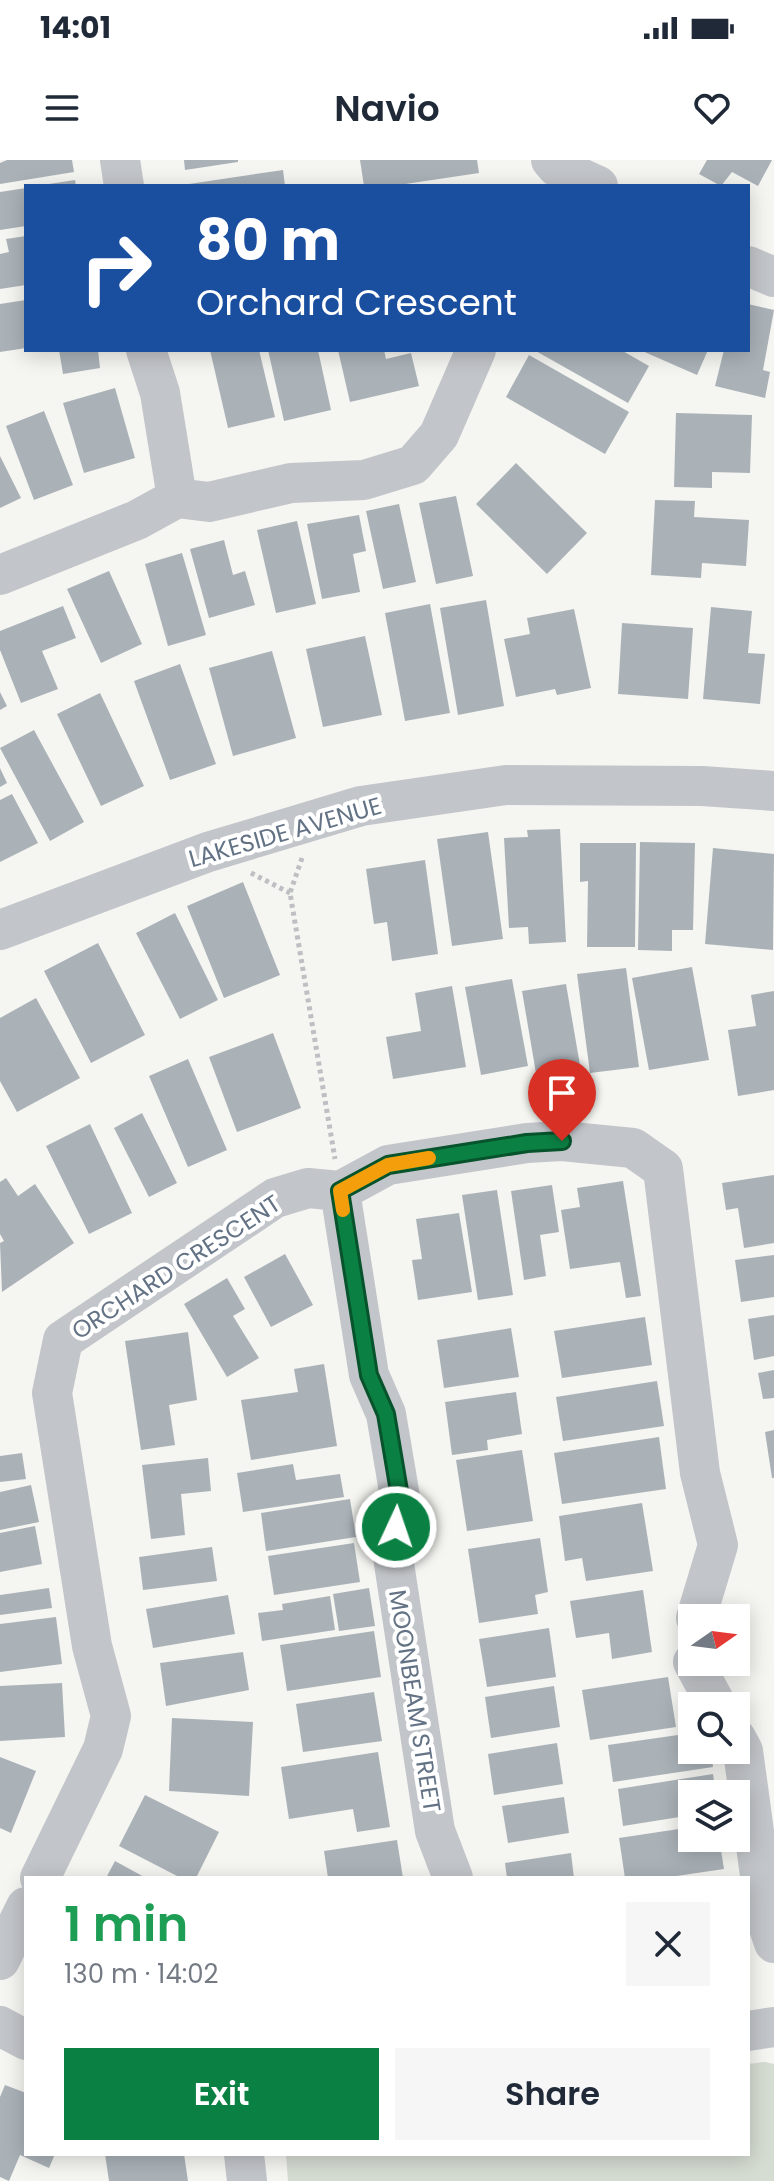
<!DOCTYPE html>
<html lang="en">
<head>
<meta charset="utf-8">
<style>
  :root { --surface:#fff; --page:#f6f6f7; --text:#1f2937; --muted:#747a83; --accent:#0b8043 }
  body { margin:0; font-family:Poppins,sans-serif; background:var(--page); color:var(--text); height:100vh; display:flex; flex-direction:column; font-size:30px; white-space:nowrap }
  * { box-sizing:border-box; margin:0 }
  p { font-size:26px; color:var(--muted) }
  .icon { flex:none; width:44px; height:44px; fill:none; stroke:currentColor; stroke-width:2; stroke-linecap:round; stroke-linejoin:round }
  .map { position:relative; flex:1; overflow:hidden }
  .details { position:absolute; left:24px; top:1716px; width:726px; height:280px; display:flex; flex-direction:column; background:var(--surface); border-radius:0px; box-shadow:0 4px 20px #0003 }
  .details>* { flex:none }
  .guide { position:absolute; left:24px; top:24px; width:726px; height:168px; border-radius:0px; box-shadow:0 4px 20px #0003; background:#1a4fa0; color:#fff; overflow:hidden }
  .needle { width:52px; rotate:76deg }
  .fabs { position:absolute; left:678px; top:1444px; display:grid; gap:16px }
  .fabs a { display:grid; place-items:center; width:72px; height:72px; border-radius:0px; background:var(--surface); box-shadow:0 4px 20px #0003; font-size:40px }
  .pin { position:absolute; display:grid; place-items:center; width:68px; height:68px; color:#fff; margin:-82px -34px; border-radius:50% 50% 50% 0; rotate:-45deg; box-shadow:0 0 8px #0007 }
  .pin .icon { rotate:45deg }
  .me { position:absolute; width:88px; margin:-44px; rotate:3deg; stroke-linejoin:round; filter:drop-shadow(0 0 6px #0008) }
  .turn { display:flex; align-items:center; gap:28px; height:168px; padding:0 40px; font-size:36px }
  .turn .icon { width:104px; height:104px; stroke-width:2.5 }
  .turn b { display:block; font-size:56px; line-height:68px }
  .round { display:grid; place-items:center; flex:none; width:84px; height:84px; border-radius:0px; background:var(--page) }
  .summary { display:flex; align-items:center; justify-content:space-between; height:136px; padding:0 40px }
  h1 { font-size:48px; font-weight:600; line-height:60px; color:#1e9e55 }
  .action { display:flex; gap:16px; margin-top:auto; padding:16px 40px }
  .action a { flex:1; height:92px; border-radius:0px; background:var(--accent); color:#fff; font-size:32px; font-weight:600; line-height:92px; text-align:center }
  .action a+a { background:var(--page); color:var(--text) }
  .status { display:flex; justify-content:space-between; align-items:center; height:56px; padding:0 40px; background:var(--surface); direction:ltr }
  .status svg { height:22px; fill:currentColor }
  header { display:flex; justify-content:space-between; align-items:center; height:104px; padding:0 40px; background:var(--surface); font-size:36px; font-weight:600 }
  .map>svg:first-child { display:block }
  .green { fill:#d5dcd2 }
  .building { fill:#aab2b8 }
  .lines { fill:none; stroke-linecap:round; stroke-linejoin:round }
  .path { stroke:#bebfc2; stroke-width:5; stroke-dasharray:4 4; stroke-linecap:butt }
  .minor { stroke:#c2c5c9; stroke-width:40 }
  .route-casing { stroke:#07532c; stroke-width:20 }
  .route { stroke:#0b8043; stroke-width:14 }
  .slow { stroke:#f59e0b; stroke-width:14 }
  .labels { text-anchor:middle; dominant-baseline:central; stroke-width:8; stroke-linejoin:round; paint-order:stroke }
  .street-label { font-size:24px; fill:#637284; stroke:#fff }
</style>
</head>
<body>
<div class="status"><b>14:01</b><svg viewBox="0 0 49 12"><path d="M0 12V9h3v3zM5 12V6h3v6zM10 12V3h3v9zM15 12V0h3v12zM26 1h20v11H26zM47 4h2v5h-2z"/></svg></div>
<header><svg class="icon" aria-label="menu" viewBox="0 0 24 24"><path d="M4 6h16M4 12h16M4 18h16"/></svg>Navio<svg class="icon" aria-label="heart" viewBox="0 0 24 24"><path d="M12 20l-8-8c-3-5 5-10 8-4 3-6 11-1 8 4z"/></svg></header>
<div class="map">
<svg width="774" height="2021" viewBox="0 0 774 2021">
  <rect width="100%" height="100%" fill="#f5f5f1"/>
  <path class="green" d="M765,1902L774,1904V2021H288L286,1994H748V1904Z"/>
  <path class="building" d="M7,0H72L74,12L0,24V3Z
    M184,0H238V2L185,10Z
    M360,0H477L479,13L392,26H364Z
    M707,0H772L758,26L732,12L721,26L699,14Z
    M283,10L285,26H189V24Z
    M75,20L76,26H49V24Z
    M26,28V66L0,70V32Z
    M26,76V125L0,129V94L9,92L6,79Z
    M26,140V188L0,192V144Z
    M748,144L774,150L763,210L770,212L765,238L715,226L724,190H748Z
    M59,190H98L100,208L63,214Z
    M210,190H259L275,257L228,268Z
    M268,190H318L331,250L284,261Z
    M338,190H384L386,199L411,193L419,226L350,242Z
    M534,190H621L649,206L628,243Z
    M640,190H708L697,215Z
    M529,195L629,252L605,294L506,237Z
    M115,228L135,298L84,313L63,243Z
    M44,251L73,325L34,340L6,266Z
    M676,253L752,255L750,313L712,312V328L674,327Z
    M0,296L21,338L0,348Z
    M516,303L587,373L547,414L476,344Z
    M456,336L473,416L436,424L419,343Z
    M655,340L695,341L694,357L749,360L746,406L702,403L701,418L651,415Z
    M399,344L416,422L383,429L366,351Z
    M359,355L366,391L353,394L360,432L322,439L307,364Z
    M297,361L316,444L276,453L257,370Z
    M224,380L233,415L245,411L255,445L209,458L190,389Z
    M182,393L206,475L168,486L145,404Z
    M109,411L142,484L101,503L67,429Z
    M486,440L504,546L458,555L440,448Z
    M430,444L450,553L405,561L385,453Z
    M63,446L76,478L42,491L58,529L21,543L0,490V471Z
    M711,447L752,451L748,493L765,494L760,544L703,539Z
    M574,449L591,528L557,535L555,529L516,537L504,479L530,474L527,458Z
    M622,463L693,468L688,539L618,534Z
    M365,476L382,555L323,567L306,489Z
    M272,491L296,578L233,596L209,508Z
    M180,504L216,604L170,620L134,521Z
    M0,532L7,546L0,550Z
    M100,533L144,626L101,646L57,554Z
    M34,570L84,662L50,681L0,588Z
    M0,608L7,623L0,627Z
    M12,634L38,683L0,702V640Z
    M560,669L566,782L529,784L528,767L509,768L504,678L528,677L527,670Z
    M488,672L503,779L452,786L437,679Z
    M640,682L695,683L693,770H672V791L638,790Z
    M580,683H636L635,787H587L588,721L580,722Z
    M713,688L774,694L773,790L705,784Z
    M425,700L438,794L392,801L387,762L374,764L366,709Z
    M243,722L280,815L224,838L187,746Z
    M175,753L218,840L180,859L136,773Z
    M98,783L145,875L91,903L44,811Z
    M692,807L709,900L649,910L632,818Z
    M626,808L639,907L590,913L577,814Z
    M512,819L528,906L481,915L465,827Z
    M566,824L581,911L537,919L522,831Z
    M452,826L466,907L393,919L386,877L421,871L415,833Z
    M774,831V930L738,936L728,870L756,866L751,835Z
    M36,838L80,918L17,952L0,921V858Z
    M273,873L301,948L237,972L209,897Z
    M188,899L227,990L188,1007L149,916Z
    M142,953L177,1023L149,1037L114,968Z
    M90,964L132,1053L89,1074L46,986Z
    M774,1015V1083L744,1088L738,1048L726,1050L722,1023Z
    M6,1018L18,1036L35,1024L74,1083L2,1132L0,1083L4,1081L0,1074V1022Z
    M623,1021L641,1136L626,1138L620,1102L570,1109L561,1050L580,1047L577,1028Z
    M552,1025L559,1072L540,1075L546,1116L524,1120L511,1031Z
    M497,1030L513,1135L478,1140L462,1035Z
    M459,1053L472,1132L418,1140L412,1100L422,1099L416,1059Z
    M285,1094L313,1145L271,1167L244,1117Z
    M774,1095V1137L741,1142L735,1100Z
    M227,1118L245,1149L233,1156L259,1198L227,1217L184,1144Z
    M774,1155V1196L754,1200L748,1159Z
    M645,1157L652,1205L562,1218L554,1171Z
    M511,1168L519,1217L444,1228L437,1180Z
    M188,1172L197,1240L169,1245L175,1285L141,1290L125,1181Z
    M324,1204L337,1286L251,1300L241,1240L298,1232L294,1209Z
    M774,1210V1238L763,1239L758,1213Z
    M657,1221L664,1266L563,1281L556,1237Z
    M516,1232L522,1274L487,1280L488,1290L452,1295L445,1242Z
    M774,1270V1318H772L765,1272Z
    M659,1277L666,1329L562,1344L554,1293Z
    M522,1290L533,1361L467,1371L456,1300Z
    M22,1293L26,1319L0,1322V1296Z
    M208,1298L211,1331L181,1334L185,1375L151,1379L142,1305Z
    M293,1304L296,1320L340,1314L344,1337L243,1352L237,1313Z
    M31,1325L39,1362L0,1370V1332Z
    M350,1339L356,1377L266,1391L261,1353Z
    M642,1343L653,1411L586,1421L582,1398L565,1401L559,1356Z
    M35,1366L42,1404L0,1412V1373Z
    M540,1378L548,1432L535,1435L538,1454L479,1463L468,1389Z
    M354,1383L360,1422L274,1435L268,1396Z
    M212,1387L217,1421L143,1430L139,1397Z
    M49,1428L52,1448L0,1455V1435Z
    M369,1428L375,1466L339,1471L333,1434Z
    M643,1430L652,1492L612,1499L609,1473L576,1478L570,1441Z
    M228,1435L235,1474L153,1488L146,1449Z
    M330,1436L335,1470L262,1481L258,1453L283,1450L282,1444Z
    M56,1457L62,1504L0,1512V1464Z
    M549,1468L556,1517L487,1527L479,1479Z
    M374,1471L381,1517L287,1531L280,1485Z
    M243,1492L249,1530L166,1546L160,1503Z
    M668,1517L676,1567L590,1580L582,1530Z
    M62,1523L65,1577L0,1581V1526Z
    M554,1526L560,1567L491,1578L485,1537Z
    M374,1532L382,1581L303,1592L296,1544Z
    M172,1558L253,1562L249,1636L169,1631Z
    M692,1573V1590H711L713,1607L613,1622L608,1585Z
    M557,1583L563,1624L494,1635L488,1594Z
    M378,1592L390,1667L357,1672L353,1649L289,1659L281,1607Z
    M0,1597L36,1611L11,1673L0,1668Z
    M713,1614L716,1634H692V1655L623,1666L618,1629Z
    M145,1635L219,1672L196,1718H181L119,1686Z
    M564,1637L569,1673L508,1683L502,1646Z
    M692,1667V1678H719L724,1709L663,1718H625L619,1678Z
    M397,1680L403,1718H328L324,1691Z
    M571,1693L574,1718H507L505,1703Z
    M115,1701L146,1718H106Z
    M5,1925L26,1933V1994H55L49,2008L20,1995L9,2021L0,2017V1937Z
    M105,1994H184L188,2021H109Z"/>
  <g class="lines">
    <path class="path" d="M302,698L290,733L335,999
      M251,713L290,733"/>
    <path class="minor" d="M120,0L124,26
      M551,0L557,7L598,26
      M748,106L774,117
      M146,190L160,233L177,338
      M0,415L137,360L177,338L209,342L291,323L364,320L413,305L439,275L476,190
      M0,770L208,692L361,646L506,625L702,626L774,631
      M340,1031L369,1215L386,1254L400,1337L393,1397L435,1671L453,1718
      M693,1502L717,1546
      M736,1578L743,1591L766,1759L774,1783
      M40,1718L103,1589L111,1556L92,1486L52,1233L63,1180L275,1038L308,1028L340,1031L388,1005L527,983L562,981L633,988L663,1009L700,1313L718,1385L696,1458
      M0,1800L26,1747
      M0,1866L26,1880
      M748,1871L774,1867
      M244,1994L247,2021"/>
  </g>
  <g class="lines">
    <g class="route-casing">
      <path id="route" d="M396,1367L400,1337L386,1254L369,1215L340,1031L388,1005L527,983L562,981"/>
    </g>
    <use href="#route" class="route"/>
    <path class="slow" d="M343,1050L340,1031L388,1005L429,998"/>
  </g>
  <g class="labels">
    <g class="street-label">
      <text transform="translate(285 672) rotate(-16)">LAKESIDE AVENUE</text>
      <text transform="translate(176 1107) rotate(-33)">ORCHARD CRESCENT</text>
      <text transform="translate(415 1541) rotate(81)">MOONBEAM STREET</text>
    </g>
  </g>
</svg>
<div class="fabs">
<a><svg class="needle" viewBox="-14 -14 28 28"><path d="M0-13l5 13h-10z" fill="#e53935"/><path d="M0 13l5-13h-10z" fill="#747a83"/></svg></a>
<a><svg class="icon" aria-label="search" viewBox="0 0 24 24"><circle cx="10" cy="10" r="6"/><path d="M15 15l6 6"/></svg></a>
<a><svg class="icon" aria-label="layers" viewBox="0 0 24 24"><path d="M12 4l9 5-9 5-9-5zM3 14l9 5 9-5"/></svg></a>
</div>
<div class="pin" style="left:562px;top:981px;background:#d93025"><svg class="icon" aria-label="arrive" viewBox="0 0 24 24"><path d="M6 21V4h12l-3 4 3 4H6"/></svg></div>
<svg class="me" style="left:396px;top:1367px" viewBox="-20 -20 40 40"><circle r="17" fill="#0b8043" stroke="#fff" stroke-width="3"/><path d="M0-11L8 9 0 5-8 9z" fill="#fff"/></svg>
<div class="guide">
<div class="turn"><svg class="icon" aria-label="right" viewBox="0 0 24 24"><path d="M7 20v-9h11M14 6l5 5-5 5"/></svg><div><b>80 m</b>Orchard Crescent</div></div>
</div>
<section class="details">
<div class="summary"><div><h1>1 min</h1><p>130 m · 14:02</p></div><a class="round"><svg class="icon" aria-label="close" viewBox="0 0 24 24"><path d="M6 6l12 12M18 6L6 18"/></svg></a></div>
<div class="action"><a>Exit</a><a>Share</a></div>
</section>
</div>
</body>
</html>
